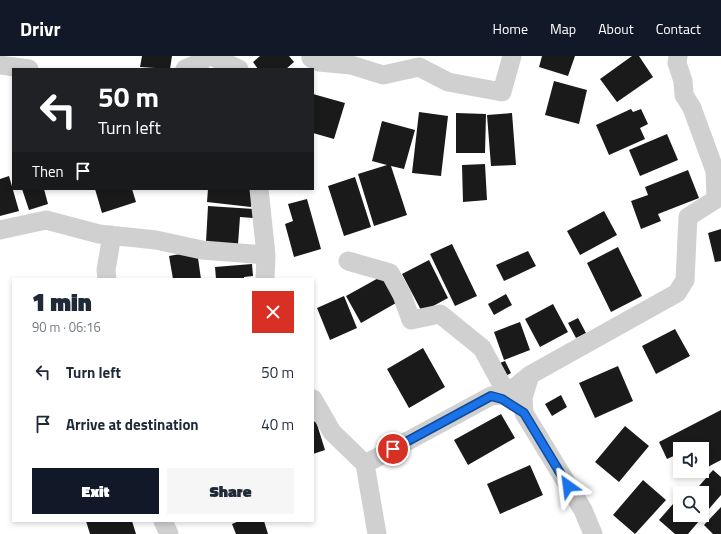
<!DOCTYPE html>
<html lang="en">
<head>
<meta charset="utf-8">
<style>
  :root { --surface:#fff; --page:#f6f6f7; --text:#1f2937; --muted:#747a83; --accent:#111827 }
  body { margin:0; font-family:"Titillium Web",sans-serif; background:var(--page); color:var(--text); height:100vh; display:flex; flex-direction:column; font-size:15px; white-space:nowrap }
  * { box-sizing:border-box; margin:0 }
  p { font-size:13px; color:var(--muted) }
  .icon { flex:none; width:22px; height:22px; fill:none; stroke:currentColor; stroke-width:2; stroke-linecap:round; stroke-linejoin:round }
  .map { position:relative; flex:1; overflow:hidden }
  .drawer { position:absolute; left:12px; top:222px; width:302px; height:244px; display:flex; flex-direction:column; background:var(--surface); border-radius:0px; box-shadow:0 2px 6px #0003 }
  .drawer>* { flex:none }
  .hud { position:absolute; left:12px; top:12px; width:302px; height:122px; border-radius:0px; box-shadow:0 2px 6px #0003; background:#202124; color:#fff; overflow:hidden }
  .tools { position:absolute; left:673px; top:386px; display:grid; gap:8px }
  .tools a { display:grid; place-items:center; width:36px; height:36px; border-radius:0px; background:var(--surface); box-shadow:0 2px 6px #0003; font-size:20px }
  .pin { position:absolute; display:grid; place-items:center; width:34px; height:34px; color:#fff; margin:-17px; border:2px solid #fff; border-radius:50%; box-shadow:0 1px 4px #0007 }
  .me { position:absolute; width:44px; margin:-22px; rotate:329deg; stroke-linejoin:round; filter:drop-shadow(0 0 3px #0008) }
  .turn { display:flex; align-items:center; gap:14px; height:84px; padding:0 20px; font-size:18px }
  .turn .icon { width:52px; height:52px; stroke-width:2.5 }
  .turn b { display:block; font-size:28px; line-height:34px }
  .then { display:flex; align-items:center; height:38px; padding:0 20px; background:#0003; gap:8px; font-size:15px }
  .round { display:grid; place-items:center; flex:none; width:42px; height:42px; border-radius:0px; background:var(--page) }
  .summary { display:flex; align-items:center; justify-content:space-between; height:68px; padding:0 20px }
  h1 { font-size:24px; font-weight:800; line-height:30px }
  .cta { display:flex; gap:8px; margin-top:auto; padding:8px 20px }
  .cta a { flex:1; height:46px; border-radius:0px; background:var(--accent); color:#fff; font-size:16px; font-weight:800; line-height:46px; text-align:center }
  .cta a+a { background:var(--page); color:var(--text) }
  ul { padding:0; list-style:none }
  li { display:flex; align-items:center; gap:12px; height:52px; padding:0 20px }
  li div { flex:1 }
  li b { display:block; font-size:15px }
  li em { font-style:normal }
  header { display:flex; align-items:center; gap:24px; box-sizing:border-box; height:56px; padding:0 20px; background:var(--accent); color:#fff }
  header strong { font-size:19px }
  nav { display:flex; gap:22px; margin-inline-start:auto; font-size:14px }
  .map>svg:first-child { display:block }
  .building { fill:#1a1a1a }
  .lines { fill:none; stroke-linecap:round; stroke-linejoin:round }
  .minor { stroke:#d0d0d0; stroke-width:19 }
  .route-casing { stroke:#114b97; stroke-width:10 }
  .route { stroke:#1a73e8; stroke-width:7 }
</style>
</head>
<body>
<header>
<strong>Drivr</strong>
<nav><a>Home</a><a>Map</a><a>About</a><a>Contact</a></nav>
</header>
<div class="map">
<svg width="721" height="478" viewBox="0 0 721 478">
  <rect width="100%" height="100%" fill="#fff"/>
  <path class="building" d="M142,0H172L170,13L140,11Z
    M260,0H289L294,6L286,13H258L253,6Z
    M542,0H575L568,20L539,11Z
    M632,0H639L653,21L617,46L600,23Z
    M554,25L587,34L579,68L545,59Z
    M313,38L345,47L334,83L313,77Z
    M631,53L633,56L641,53L648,68L640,72L645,83L609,99L596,69Z
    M419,56L448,60L441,120L412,117Z
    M456,57L486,58L485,97H456Z
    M512,57L516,109L491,110L487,59Z
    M382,65L415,74L404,113L391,110L407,159L374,170L358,118L387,109L372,105Z
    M667,78L678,104L640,120L629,94Z
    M485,108L487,144L463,146L462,109Z
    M688,114L699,142L658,158L661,165L641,173L631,145L648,139L645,131Z
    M9,120L19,155L0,160V123Z
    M355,121L371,171L344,180L328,130Z
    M22,133H44L48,148L29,154Z
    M95,133H132L136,146L102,157Z
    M208,133H253L251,151L207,146Z
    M307,143L321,193L294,201L285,168L293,165L288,148Z
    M208,150L254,153L253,162L240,161L238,188L206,186Z
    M604,155L617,179L580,199L567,175Z
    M721,173V205L715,206L708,177Z
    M452,188L477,240L455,250L430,198Z
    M618,191L642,240L611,256L587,207Z
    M197,195L201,223H173L169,200Z
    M528,195L536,210L504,225L496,209Z
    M429,204L448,242L422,256L402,218Z
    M252,208L253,220L244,221V223H216L215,211Z
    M382,220L396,247L361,267L346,240Z
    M506,238L512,249L494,259L488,248Z
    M344,240L357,272L330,284L317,252Z
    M553,248L568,276L540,291L525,263Z
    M578,262L586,277L576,282L568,267Z
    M520,266L530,294L504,304L494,276Z
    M675,273L690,300L656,318L642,290Z
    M423,292L445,331L409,352L387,313Z
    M505,305L511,317L502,322L495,309Z
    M618,310L633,345L595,362L579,327Z
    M561,339L567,351L552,360L545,348Z
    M721,354V404L702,414V393H680V397L667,403L659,386Z
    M501,358L515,382L468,409L454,384Z
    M316,365L325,394L313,398V366Z
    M625,370L649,390L619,426L595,406Z
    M530,409L543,439L500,458L487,428Z
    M713,414L721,421V439L708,454L702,449V437H693Z
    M643,424L666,444L635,478L613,459Z
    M680,440V459H702V455L705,458L688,478H675L659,464Z
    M721,451V478H713L704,469Z
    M86,465H132L136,478H90Z
    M239,465H264L268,478H236L232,468Z"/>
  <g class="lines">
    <path class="minor" d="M211,0L239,13
      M678,0L677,7L683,25L684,39L692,52L715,115L716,142
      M311,2L319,6L351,9L383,19L419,11L448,26L502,36L512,0
      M0,9L29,13
      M185,13L201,6L206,0
      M259,133L266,199L265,223
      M0,174L46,164L99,178L156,184L202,194L266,199
      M348,205L390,217L402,239L411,264L440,258L482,292L507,338
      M107,223L106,214L112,179
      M530,319L523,342L524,357L583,454L593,478
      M313,343L332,376L365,408L377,478
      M365,408L491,340L507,338L530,319L677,237L685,224L688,161L721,140
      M163,465L169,478"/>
  </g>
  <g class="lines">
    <g class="route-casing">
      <path id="route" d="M393,393L491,340L502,343L524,357L568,430"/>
    </g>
    <use href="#route" class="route"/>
  </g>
</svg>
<div class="tools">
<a><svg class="icon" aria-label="sound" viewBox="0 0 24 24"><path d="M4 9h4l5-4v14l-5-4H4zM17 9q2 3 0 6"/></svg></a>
<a><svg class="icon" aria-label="search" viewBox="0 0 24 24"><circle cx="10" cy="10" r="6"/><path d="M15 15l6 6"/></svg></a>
</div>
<div class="pin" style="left:393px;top:393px;background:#d93025"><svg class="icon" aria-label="arrive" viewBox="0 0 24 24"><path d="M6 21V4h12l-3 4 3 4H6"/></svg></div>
<svg class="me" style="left:568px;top:430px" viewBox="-20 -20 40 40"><path d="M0-17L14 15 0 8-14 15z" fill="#1a73e8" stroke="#fff" stroke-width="4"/></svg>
<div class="hud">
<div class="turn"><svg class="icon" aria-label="left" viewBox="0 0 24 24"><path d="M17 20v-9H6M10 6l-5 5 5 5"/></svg><div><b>50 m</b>Turn left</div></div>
<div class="then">Then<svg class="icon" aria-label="arrive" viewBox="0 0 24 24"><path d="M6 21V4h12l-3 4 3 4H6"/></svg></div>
</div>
<section class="drawer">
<div class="summary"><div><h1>1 min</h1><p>90 m · 06:16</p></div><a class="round" style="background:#d93025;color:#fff"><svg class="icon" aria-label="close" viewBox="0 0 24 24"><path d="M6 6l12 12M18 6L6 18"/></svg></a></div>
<ul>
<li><svg class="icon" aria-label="left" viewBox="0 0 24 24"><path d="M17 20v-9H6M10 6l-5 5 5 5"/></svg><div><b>Turn left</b></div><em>50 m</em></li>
<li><svg class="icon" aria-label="arrive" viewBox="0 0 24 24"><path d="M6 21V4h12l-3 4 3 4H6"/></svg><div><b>Arrive at destination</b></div><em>40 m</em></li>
</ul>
<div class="cta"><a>Exit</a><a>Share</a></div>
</section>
</div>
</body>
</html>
